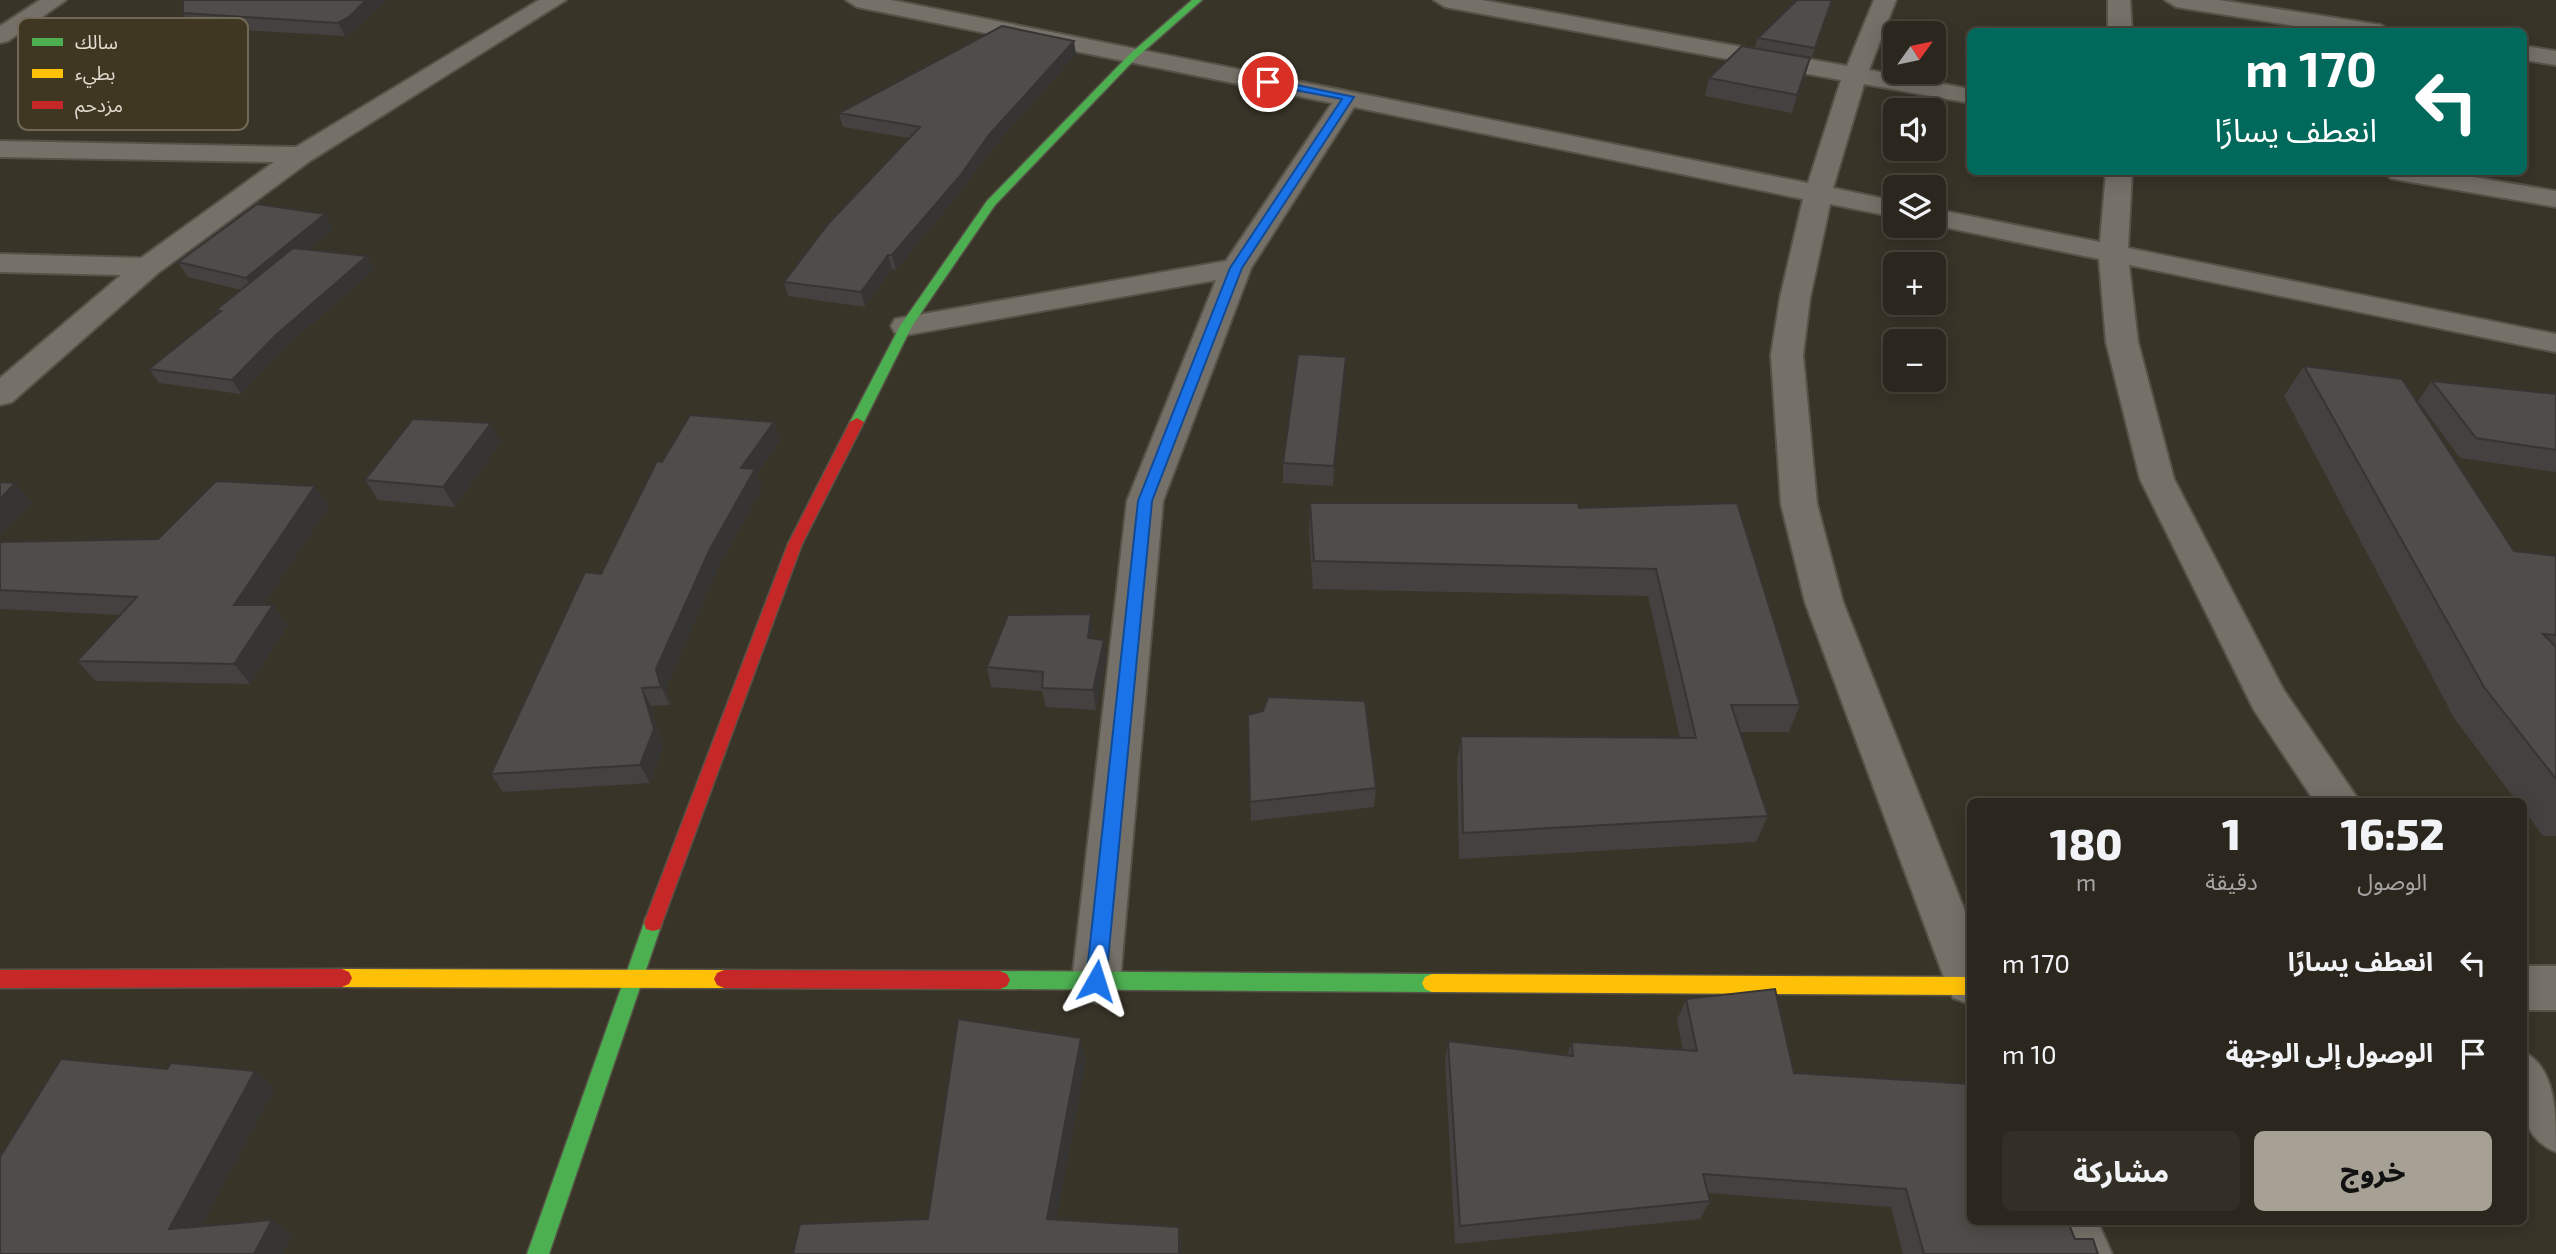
<!DOCTYPE html>
<html lang="ar">
<head>
<meta charset="utf-8">
<style>
  :root { --surface:#2b271e; --page:#332f27; --text:#f1f3f6; --muted:#a6a5a4; --line:#47443c; --accent:#a7a195 }
  body { margin:0; font-family:"Exo 2","Noto Sans Arabic",sans-serif; background:var(--page); color:var(--text); direction:rtl; height:100vh; display:flex; flex-direction:column; font-size:26px; white-space:nowrap }
  * { box-sizing:border-box; margin:0 }
  p { font-size:23px; color:var(--muted) }
  .icon { flex:none; width:38px; height:38px; fill:none; stroke:currentColor; stroke-width:2; stroke-linecap:round; stroke-linejoin:round }
  .map { position:relative; flex:1; overflow:hidden; direction:ltr }
  .side { position:absolute; left:1967px; top:798px; width:560px; height:427px; display:flex; flex-direction:column; background:var(--surface); border-radius:10px; box-shadow:0 4px 18px #0003,0 0 0 2px var(--line); direction:rtl }
  .side>* { flex:none }
  .top-card { position:absolute; left:1967px; top:28px; width:560px; height:147px; border-radius:10px; box-shadow:0 4px 18px #0003,0 0 0 2px var(--line); direction:rtl; background:#00695c; color:#fff; overflow:hidden }
  .needle { width:46px; rotate:57deg }
  .controls { position:absolute; left:1883px; top:21px; display:grid; gap:14px }
  .controls a { display:grid; place-items:center; width:63px; height:63px; border-radius:10px; background:var(--surface); box-shadow:0 4px 18px #0003,0 0 0 2px var(--line); font-size:35px }
  .pin { position:absolute; display:grid; place-items:center; width:60px; height:60px; color:#fff; margin:-30px; border:4px solid #fff; border-radius:50%; box-shadow:0 2px 7px #0007 }
  .me { position:absolute; width:77px; margin:-38px; rotate:6deg; stroke-linejoin:round; filter:drop-shadow(0 0 5px #0008) }
  .turn { display:flex; align-items:center; gap:24px; height:147px; padding:0 35px; font-size:32px }
  .turn .icon { width:91px; height:91px; stroke-width:2.5 }
  .turn b { display:block; font-size:49px; line-height:60px }
  .eta { display:flex; justify-content:space-evenly; align-items:center; height:119px; text-align:center }
  .eta b { font-size:42px; font-weight:800; line-height:49px }
  .primary-button { display:flex; gap:14px; margin-top:auto; padding:14px 35px }
  .primary-button a { flex:1; height:80px; border-radius:10px; background:var(--accent); color:#111; font-size:28px; font-weight:800; line-height:80px; text-align:center }
  .primary-button a+a { background:var(--page); color:var(--text) }
  ul { padding:0; list-style:none }
  li { display:flex; align-items:center; gap:21px; height:91px; padding:0 35px }
  li div { flex:1 }
  li b { display:block; font-size:26px }
  li em { font-style:normal }
  .map>svg:first-child { display:block }
  .lines { fill:none; stroke-linecap:round; stroke-linejoin:round }
  .street-casing { stroke:#565247; stroke-width:4 }
  .fast-casing { stroke:#565247; stroke-width:3 }
  .slow-casing { stroke:#565247; stroke-width:3 }
  .jam-casing { stroke:#565247; stroke-width:3 }
  .street { fill:#757169; fill-rule:evenodd }
  .fast { fill:#4caf50; fill-rule:evenodd }
  .slow { fill:#ffc107; fill-rule:evenodd }
  .jam { fill:#c62828; fill-rule:evenodd }
  .wall { fill:#444140 }
  .shaded-wall { fill:#373534 }
  .building { fill:#4f4c4a; stroke:#373534; stroke-width:2 }
  .route { fill:#1a73e8; stroke:#114b97; stroke-width:2 }
  .key { fill:#3f3722; stroke:#706956; stroke-width:2 }
  .key-label { font-size:19px; fill:#e2dcd0 }
</style>
</head>
<body>
<div class="map">
<svg width="2556" height="1254" viewBox="0 0 2556 1254">
  <rect width="100%" height="100%" fill="#393428"/>
  <g class="lines">
    <g class="street-casing">
      <path id="street" d="M40,0H66L8,41L0,43V26Z
        M539,0H566L310,161L158,273L12,402L0,405V378L121,275L0,272V254L141,258L274,162L0,157V141L296,147Z
        M846,0H891L1808,183L1841,80L1445,7L1434,0H1482L1847,66L1874,0H1896L1869,70L1970,89V103L1864,84L1833,188L1895,201V217L1830,204L1810,298L1803,355L1817,504L1843,602L1970,924V1004L1953,998L1946,983L1805,602L1781,504L1771,355L1780,298L1803,199L1354,107L1251,268L1163,501L1120,981L1113,996L1096,1003L1079,996L1072,981L1127,501L1216,280L906,335L895,333L891,326L895,319L906,317L1226,261L1332,103L857,7Z
        M2108,0H2130L2132,32H2108Z
        M2165,0H2219L2381,25L2392,32H2334L2176,7Z
        M2524,46L2556,51V65L2524,60Z
        M2106,172H2132L2128,248L2556,334V352L2129,265L2138,342L2174,479L2283,689L2360,802H2315L2254,710L2140,479L2106,342L2099,259L1934,225V209L2100,242Z
        M2386,172H2443L2556,191V207L2399,180L2390,178Z
        M2524,966H2556V1010H2524Z
        M2524,1052C2556,1069 2556,1112 2556,1152C2515,1135 2520,1091 2524,1052Z
        M2044,1222H2098L2112,1254H2057Z"/>
    </g>
    <g class="fast-casing">
      <path id="fast" d="M1192,0H1202L1136,58L995,205L912,326L864,422L862,425H852L850,422L900,326L987,201L1130,54Z
        M653,915L660,917L662,923L549,1254H527L644,923L646,917Z
        M1000,971L1432,974L1439,977L1442,983L1439,989L1432,992L1000,989L993,986L990,980L993,974Z"/>
    </g>
    <g class="slow-casing">
      <path id="slow" d="M342,969L724,970L731,973L734,979L731,985L724,988L342,987L335,984L332,978L335,972Z
        M1432,974L1970,977V995L1432,992L1425,989L1422,983L1425,977Z"/>
    </g>
    <g class="jam-casing">
      <path id="jam" d="M857,418L864,422L802,544L662,923L660,929L653,931L646,929L644,923L788,544L850,422Z
        M342,969L349,972L352,978L349,984L342,987L0,988V970Z
        M724,970L1000,971L1007,974L1010,980L1007,986L1000,989L724,988L717,985L714,979L717,973Z"/>
    </g>
    <use href="#street" class="street"/>
    <use href="#fast" class="fast"/>
    <use href="#slow" class="slow"/>
    <use href="#jam" class="jam"/>
  </g>
  <path class="wall" d="M387,0L355,30L345,36L190,27L183,13Z
    M1797,0H1833L1812,57L1755,47L1758,38Z
    M1076,54L992,149L962,190L896,270L892,269L865,307L788,296L784,282L909,138L843,127L839,113Z
    M1810,58L1805,76L1792,113L1705,96L1709,78Z
    M333,229L308,250L367,256L374,270L284,348L241,394L159,383L149,369L218,313L216,310L241,290L188,277L178,262Z
    M1346,357L1345,376L1333,486L1283,483V463Z
    M2304,366L2514,551L2556,556V836H2543L2524,810V802H2517L2454,718L2284,396Z
    M2432,381L2556,394V472L2460,458L2418,401Z
    M774,422L780,441L757,474L762,488L718,568L666,688L670,705L651,706L663,747L650,783L503,792L491,774L601,574Z
    M501,442L455,507L378,500L365,480Z
    M1310,503L1579,508L1737,503L1800,705L1789,732H1740L1768,816L1756,842L1459,859L1457,762L1461,736L1680,738L1648,596L1313,589L1309,531Z
    M329,506L263,605L288,625L250,684L96,681L77,661L121,615L0,609V542L158,539Z
    M1091,614L1093,634V639L1104,640L1106,659L1096,710L1046,707L1042,691L991,687L987,667Z
    M1248,715L1376,788L1374,807L1251,821Z
    M1686,999L1794,1073L2075,1239L2098,1254H1903L1891,1207L1708,1193L1710,1201L1700,1219L1455,1244L1445,1061L1448,1041L1567,1055L1572,1042L1683,1050L1677,1020Z"/>
  <path class="shaded-wall" d="M366,0H387L355,30L345,36L338,23Z
    M1074,41L1076,54L992,149L962,190L896,270L892,255L989,135Z
    M1810,58L1805,76L1792,113L1797,95Z
    M325,214L333,229L256,293L246,278Z
    M888,255L892,269L865,307L861,292Z
    M367,256L374,270L284,348L241,394L232,380L276,335Z
    M1346,357L1345,376L1333,486L1334,466Z
    M774,422L780,441L757,474L762,488L718,568L666,688L670,705L661,687L656,669L710,549L741,468Z
    M491,423L501,442L455,507L443,487Z
    M15,483L33,503L0,536V499Z
    M315,486L329,506L250,625L234,605Z
    M273,605L288,625L250,684L234,664Z
    M1091,614L1093,634L1091,658L1088,638Z
    M1104,640L1106,659L1096,710L1093,690Z
    M642,688L651,706L663,747L650,783L640,765Z
    M1081,1038L1086,1062L1053,1239L1047,1219Z
    M255,1071L275,1088L192,1244L169,1229Z
    M272,1220L293,1235L283,1254H254Z
    M1179,1227L1182,1247V1254H1179Z"/>
  <path class="building" d="M183,0H366L349,17L338,23L183,13Z
    M1797,0H1832L1815,48L1758,38Z
    M1002,26L1074,41L989,135L960,176L892,255H888L861,292L784,282L828,224L920,127L839,113Z
    M1742,46L1810,58L1797,95L1709,78Z
    M257,204L325,214L246,278L178,262Z
    M293,248L367,256L276,335L232,380L149,369L221,311L216,310Z
    M1298,354L1346,357L1334,466L1283,463Z
    M2304,366L2402,379L2514,551L2556,556V635L2543,634L2556,647V779L2484,687Z
    M2432,381L2556,394V450L2476,438Z
    M690,415L774,422L741,468L755,469L710,549L656,669L661,687L642,688L654,729L640,765L491,774L585,572L601,574L657,461L662,462Z
    M413,419L491,423L443,487L365,480Z
    M216,481L315,486L234,605H273L234,664L77,661L137,597L0,590V542L158,539Z
    M0,482L15,483L0,499Z
    M1310,503H1578L1579,508L1737,503L1800,705H1731L1768,816L1463,833L1461,736L1696,738L1656,569L1314,561Z
    M1091,614L1088,638L1104,640L1093,690L1042,688L1043,672L987,667L1008,615Z
    M1268,697L1365,701L1376,788L1250,802L1248,715L1263,711Z
    M1775,989L1794,1073L1970,1084V1222H2068L2075,1239H2093L2098,1254H1924L1906,1189L1703,1174L1710,1201L1460,1226L1448,1041L1573,1056L1572,1042L1697,1051L1686,999Z
    M958,1019L1081,1038L1047,1219L1179,1227V1254H793L800,1224L928,1219Z
    M61,1059L167,1069L171,1063L255,1071L169,1229L272,1220L254,1254H0V1157Z"/>
  <path class="route" d="M1268,79L1354,97L1242,268L1152,501L1106,981L1103,987L1096,989L1089,987L1086,981L1138,501L1230,268L1342,99L1264,84Z"/>
  <rect x="18" y="18" width="230" height="112" rx="10" class="key"/>
  <rect x="32" y="38" width="31" height="8" fill="#4caf50"/>
  <rect x="32" y="69" width="31" height="9" fill="#ffc107"/>
  <rect x="32" y="101" width="31" height="8" fill="#c62828"/>
  <g class="key-label">
    <text x="75" y="49">سالك</text>
    <text x="75" y="80">بطيء</text>
    <text x="75" y="112">مزدحم</text>
  </g>
</svg>
<div class="controls">
<a><svg class="needle" viewBox="-14 -14 28 28"><path d="M0-13l5 13h-10z" fill="#e53935"/><path d="M0 13l5-13h-10z" fill="#a6a5a4"/></svg></a>
<a><svg class="icon" aria-label="sound" viewBox="0 0 24 24"><path d="M4 9h4l5-4v14l-5-4H4zM17 9q2 3 0 6"/></svg></a>
<a><svg class="icon" aria-label="layers" viewBox="0 0 24 24"><path d="M12 4l9 5-9 5-9-5zM3 14l9 5 9-5"/></svg></a>
<a>+</a>
<a>−</a>
</div>
<div class="pin" style="left:1268px;top:82px;background:#d93025"><svg class="icon" aria-label="arrive" viewBox="0 0 24 24"><path d="M6 21V4h12l-3 4 3 4H6"/></svg></div>
<svg class="me" style="left:1096px;top:981px" viewBox="-20 -20 40 40"><path d="M0-17L14 15 0 8-14 15z" fill="#1a73e8" stroke="#fff" stroke-width="4"/></svg>
<div class="top-card">
<div class="turn"><svg class="icon" aria-label="left" viewBox="0 0 24 24"><path d="M17 20v-9H6M10 6l-5 5 5 5"/></svg><div><b>170 m</b>انعطف يسارًا</div></div>
</div>
<section class="side">
<div class="eta">
<div><b>16:52</b><p>الوصول</p></div>
<div><b>1</b><p>دقيقة</p></div>
<div><b>180</b><p>m</p></div>
</div>
<ul>
<li><svg class="icon" aria-label="left" viewBox="0 0 24 24"><path d="M17 20v-9H6M10 6l-5 5 5 5"/></svg><div><b>انعطف يسارًا</b></div><em>170 m</em></li>
<li><svg class="icon" aria-label="arrive" viewBox="0 0 24 24"><path d="M6 21V4h12l-3 4 3 4H6"/></svg><div><b>الوصول إلى الوجهة</b></div><em>10 m</em></li>
</ul>
<div class="primary-button"><a>خروج</a><a>مشاركة</a></div>
</section>
</div>
</body>
</html>
